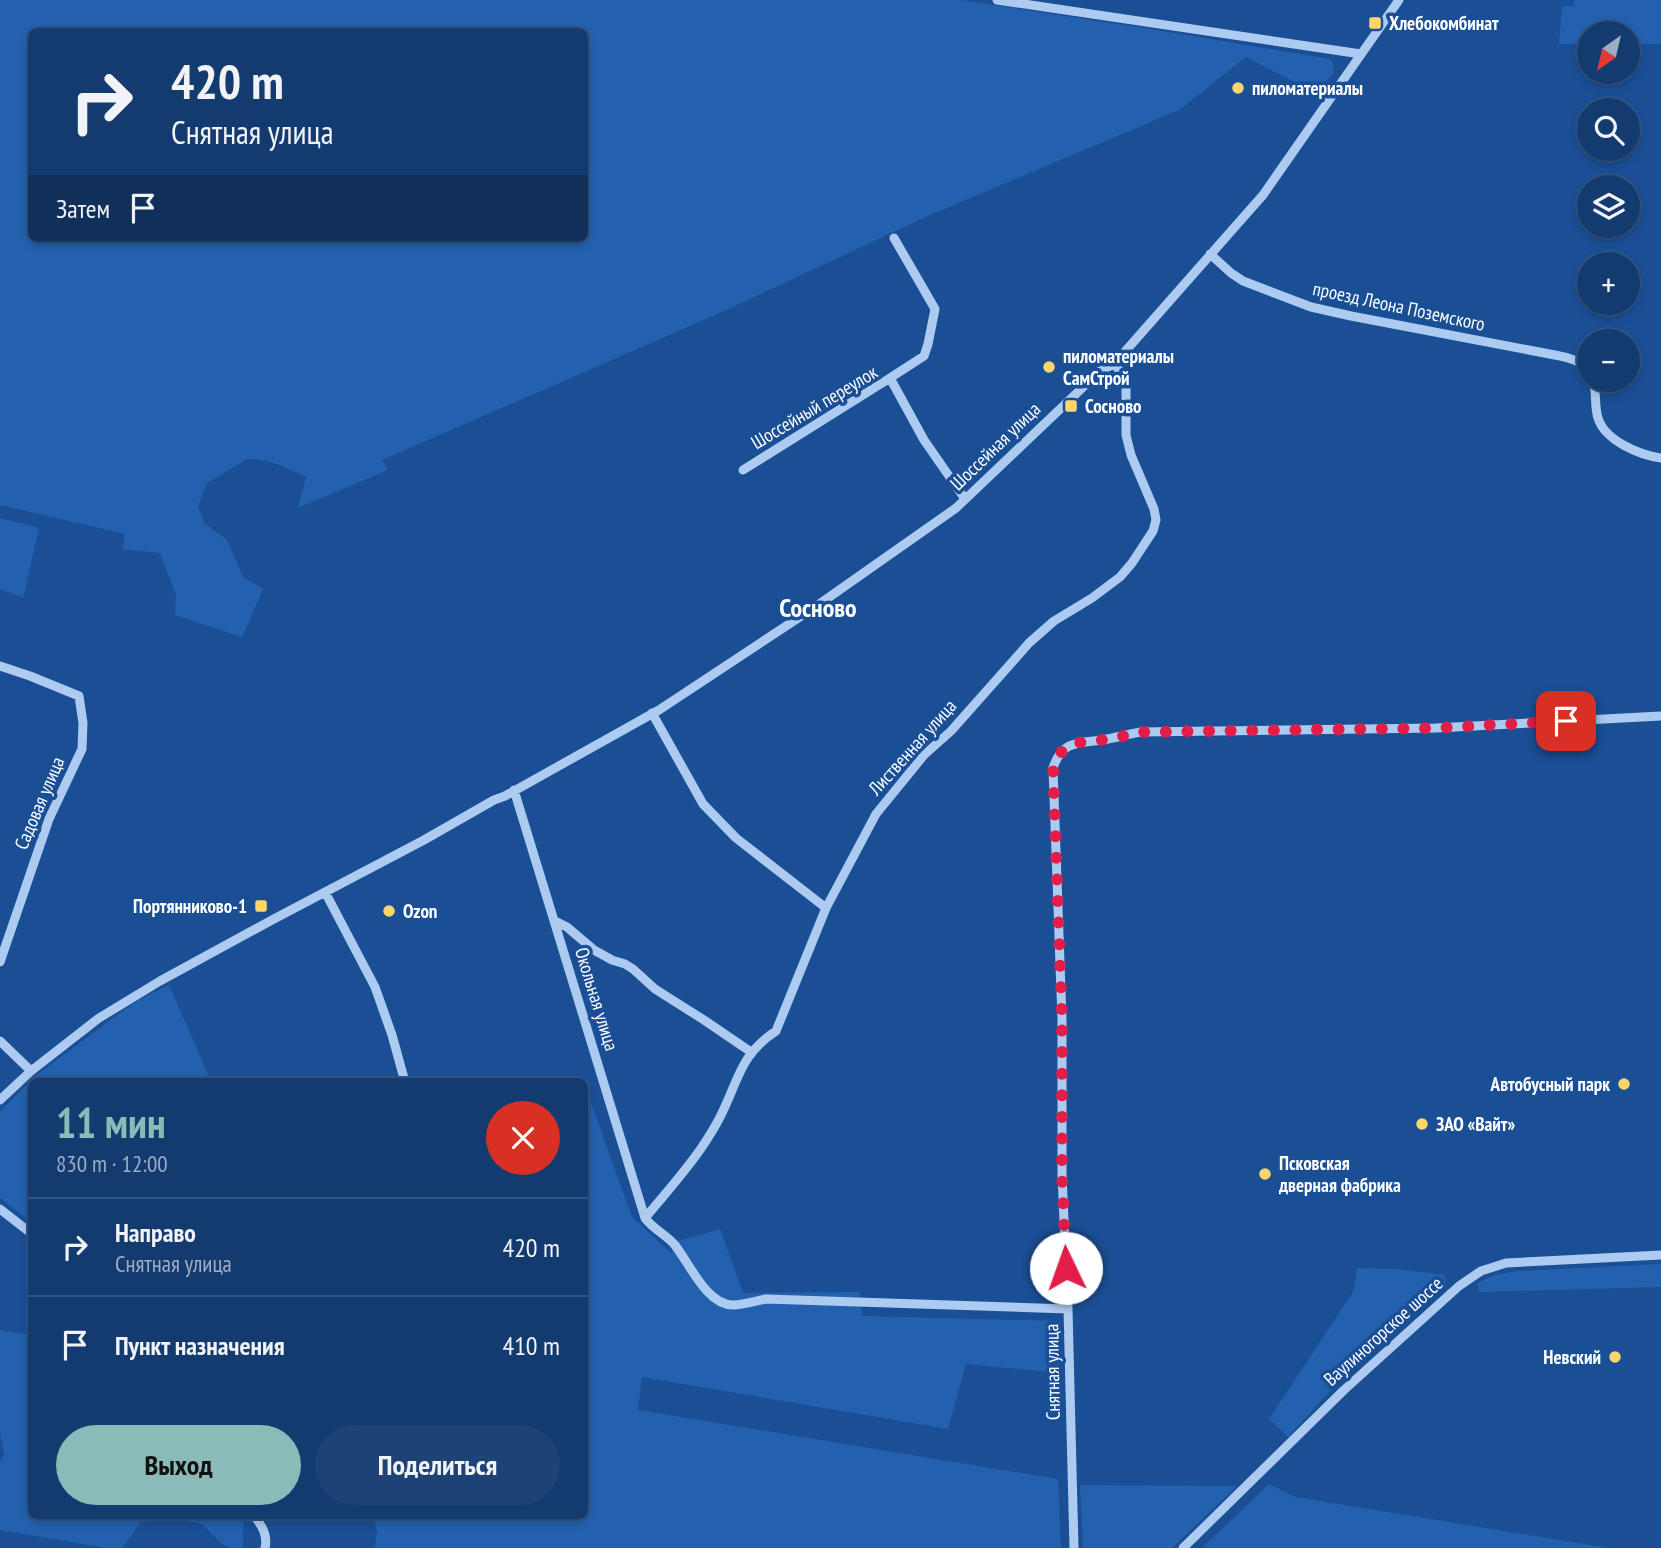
<!DOCTYPE html>
<html lang="ru">
<head>
<meta charset="utf-8">
<style>
  :root { --surface:#143b70; --page:#1d4275; --text:#f1f3f6; --muted:#9dadc3; --line:#335583; --accent:#8bbbb9 }
  body { margin:0; font-family:"PT Sans Narrow",sans-serif; background:var(--page); color:var(--text); height:100vh; display:flex; flex-direction:column; font-size:26px; white-space:nowrap }
  * { box-sizing:border-box; margin:0 }
  p { font-size:23px; color:var(--muted) }
  .icon { flex:none; width:38px; height:38px; fill:none; stroke:currentColor; stroke-width:2; stroke-linecap:round; stroke-linejoin:round }
  .map { position:relative; flex:1; overflow:hidden }
  .sheet { position:absolute; left:28px; top:1078px; width:560px; height:441px; display:flex; flex-direction:column; background:var(--surface); border-radius:10px; box-shadow:0 4px 10px #0003,0 0 0 2px var(--line) }
  .sheet>* { flex:none }
  .guide { position:absolute; left:28px; top:28px; width:560px; height:214px; border-radius:10px; box-shadow:0 4px 10px #0003,0 0 0 2px var(--line); background:#143b70; color:var(--text); overflow:hidden }
  .needle { width:46px; rotate:214deg }
  .buttons { position:absolute; left:1577px; top:21px; display:grid; gap:14px }
  .buttons a { display:grid; place-items:center; width:63px; height:63px; border-radius:50%; background:var(--surface); box-shadow:0 4px 10px #0003,0 0 0 2px var(--line); font-size:35px }
  .pin { position:absolute; display:grid; place-items:center; width:60px; height:60px; color:#fff; margin:-30px; border-radius:14px; box-shadow:0 4px 10px #0006 }
  .me { position:absolute; width:77px; margin:-38px; rotate:357deg; stroke-linejoin:round; filter:drop-shadow(0 0 5px #0008) }
  .turn { display:flex; align-items:center; gap:24px; height:147px; padding:0 28px; font-size:32px }
  .turn .icon { width:91px; height:91px; stroke-width:2.5 }
  .turn b { display:block; font-size:49px; line-height:60px }
  .then { display:flex; align-items:center; height:66px; padding:0 28px; background:#0003; gap:14px; font-size:26px }
  .round { display:grid; place-items:center; flex:none; width:74px; height:74px; border-radius:37px; background:var(--page) }
  .overview { display:flex; align-items:center; justify-content:space-between; height:119px; padding:0 28px }
  h1 { font-size:42px; font-weight:700; line-height:52px; color:var(--accent) }
  .button { display:flex; gap:14px; margin-top:auto; padding:14px 28px }
  .button a { flex:1; height:80px; border-radius:42px; background:var(--accent); color:#111; font-size:28px; font-weight:700; line-height:80px; text-align:center }
  .button a+a { background:var(--page); color:var(--text) }
  ul { padding:0; list-style:none }
  li { display:flex; align-items:center; gap:21px; height:98px; padding:0 28px; border-top:2px solid var(--line) }
  li div { flex:1 }
  li b { display:block; font-size:26px }
  li em { font-style:normal }
  .map>svg:first-child { display:block }
  .green { fill:#2361af; fill-rule:evenodd }
  .lines { fill:none; stroke-linecap:round; stroke-linejoin:round }
  .minor { stroke:#adcbf0; stroke-width:9 }
  .route { stroke:#e11d48; stroke-width:12; stroke-dasharray:0 21.6 }
  .poi-dot { fill:#ffd56c; stroke:#1a4f96; stroke-width:2.5 }
  .labels { text-anchor:middle; dominant-baseline:central; stroke-width:7; stroke-linejoin:round; paint-order:stroke }
  .poi-label { font-size:19px; font-weight:bold; fill:#fff; stroke:#1a4f96; text-anchor:start }
  .street-label { font-size:19px; fill:#fff; stroke:#1a4f96 }
  .district-label { font-size:26px; font-weight:bold; fill:#fff; stroke:#1a4f96 }
</style>
</head>
<body>
<div class="map">
<svg width="1661" height="1548" viewBox="0 0 1661 1548">
  <rect width="100%" height="100%" fill="#1a4f96"/>
  <path class="green" d="M0,0H961L1150,29L1330,59L1334,65L1333,73L1317,94L1246,57L1179,110L930,215L722,312L382,460L388,470L298,508L306,477L280,465L262,460L247,459L207,483L198,506L204,523L227,540L243,577L263,589L242,637L175,615L176,595L160,553L122,549L125,534L0,505ZM32,32H584V238H32Z
    M1574,0H1661V44H1628V33H1589V44H1559L1562,6H1574Z
    M0,518L39,528L23,598L0,589Z
    M169,985L211,1081L32,1082L31,1222L0,1198V1112L34,1077L135,1002Z
    M587,1092L632,1217L671,1253L677,1241L720,1229L743,1293L860,1292L862,1316L1061,1321L1062,1373L966,1364L948,1429L642,1377L638,1410L1058,1479L1061,1548H375L377,1531L373,1516H584L585,1093Z
    M1661,1264V1287L1479,1292L1477,1283L1495,1275L1518,1271Z
    M1357,1268L1397,1269L1444,1275L1446,1283L1403,1320L1395,1314L1326,1380L1333,1388L1288,1437L1269,1419L1353,1292Z
    M0,1330L31,1335L32,1516H243V1548H232L222,1544L202,1524L169,1517L140,1523L122,1548H107L0,1530V1462L4,1455L0,1431Z
    M1269,1484L1295,1497L1609,1548H1202Z
    M1080,1485L1237,1486L1172,1548H1083Z"/>
  <g class="lines">
    <path class="minor" d="M997,0L1361,54
      M1210,254L1231,273L1243,281L1311,307L1351,316L1560,356C1572,359 1582,361 1589,372
      M890,378L924,356L928,344L935,309L894,238
      M1593,380C1597,392 1594,406 1598,418C1605,441 1640,455 1661,458
      M743,470L890,378L924,440L965,499
      M0,666L30,676L79,696L83,723L82,749L49,819L0,962
      M652,713L703,804L736,838L826,908
      M514,790L645,1218C653,1229 665,1234 674,1244C689,1262 706,1305 733,1305C744,1305 755,1301 766,1299L1068,1309
      M325,892L375,987L392,1035L405,1082
      M555,921L567,927L594,950L612,960L625,964L633,969L655,989L704,1020L751,1052
      M0,1041L31,1071
      M0,1100L31,1071L99,1018L160,981L272,920L424,840L494,800L505,796L659,710L818,605L956,508L1100,371L1114,364L1263,195L1399,0
      M0,1209L32,1234
      M645,1218C664,1195 685,1172 702,1147C708,1138 714,1129 719,1119C738,1083 739,1055 776,1031L826,908L876,814L924,755L951,731L1029,643L1054,621L1092,598L1120,577L1132,563L1153,531L1156,520L1154,509L1131,455L1126,435V379L1114,364
      M254,1516C262,1525 268,1536 265,1548
      M1074,1548L1068,1309L1062,1175V1019L1053,768C1062,741 1077,743 1102,740C1115,738 1128,734 1141,732L1436,728L1661,716
      M1183,1548L1344,1390L1459,1286L1481,1271L1506,1263L1661,1255"/>
  </g>
  <g class="lines">
    <path class="route" d="M1066,1268L1062,1175V1019L1053,768C1062,741 1077,743 1102,740C1115,738 1128,735 1141,732L1436,728L1566,721"/>
  </g>
  <g class="poi-dot">
    <rect x="1368" y="16" width="14" height="14" rx="3.5"/>
    <circle cx="1238" cy="88" r="7"/>
    <circle cx="1049" cy="367" r="7"/>
    <rect x="1064" y="399" width="14" height="14" rx="3.5"/>
    <rect x="254" y="899" width="14" height="14" rx="3.5"/>
    <circle cx="389" cy="911" r="7"/>
    <circle cx="1624" cy="1084" r="7"/>
    <circle cx="1422" cy="1124" r="7"/>
    <circle cx="1265" cy="1174" r="7"/>
    <circle cx="1615" cy="1357" r="7"/>
  </g>
  <g class="labels">
    <g class="poi-label">
      <text x="1389" y="23">Хлебокомбинат</text>
      <text x="1252" y="88">пиломатериалы</text>
      <text x="1063" y="356">пиломатериалы<tspan x="1063" dy="22">СамСтрой</tspan></text>
      <text x="1085" y="406">Сосново</text>
      <text x="247" y="906" text-anchor="end">Портянниково-1</text>
      <text x="403" y="911">Ozon</text>
      <text x="1610" y="1084" text-anchor="end">Автобусный парк</text>
      <text x="1436" y="1124">ЗАО «Вайт»</text>
      <text x="1279" y="1163">Псковская<tspan x="1279" dy="22">дверная фабрика</tspan></text>
      <text x="1601" y="1357" text-anchor="end">Невский</text>
    </g>
    <g class="street-label">
      <text transform="translate(1399 306) rotate(12)">проезд Леона Поземского</text>
      <text transform="translate(814 407) rotate(-31)">Шоссейный переулок</text>
      <text transform="translate(995 446) rotate(-44)">Шоссейная улица</text>
      <text transform="translate(912 747) rotate(-48)">Лиственная улица</text>
      <text transform="translate(39 803) rotate(-67)">Садовая улица</text>
      <text transform="translate(597 999) rotate(73)">Окольная улица</text>
      <text transform="translate(1383 1331) rotate(-42)">Ваулиногорское шоссе</text>
      <text transform="translate(1052 1372) rotate(-91)">Снятная улица</text>
    </g>
    <g class="district-label">
      <text x="818" y="607">Сосново</text>
    </g>
  </g>
</svg>
<div class="buttons">
<a><svg class="needle" viewBox="-14 -14 28 28"><path d="M0-13l5 13h-10z" fill="#e53935"/><path d="M0 13l5-13h-10z" fill="#9dadc3"/></svg></a>
<a><svg class="icon" aria-label="search" viewBox="0 0 24 24"><circle cx="10" cy="10" r="6"/><path d="M15 15l6 6"/></svg></a>
<a><svg class="icon" aria-label="layers" viewBox="0 0 24 24"><path d="M12 4l9 5-9 5-9-5zM3 14l9 5 9-5"/></svg></a>
<a>+</a>
<a>−</a>
</div>
<div class="pin" style="left:1566px;top:721px;background:#d93025"><svg class="icon" aria-label="arrive" viewBox="0 0 24 24"><path d="M6 21V4h12l-3 4 3 4H6"/></svg></div>
<svg class="me" style="left:1066px;top:1268px" viewBox="-20 -20 40 40"><circle r="19" fill="#fff"/><path d="M0-13L10 11 0 6-10 11z" fill="#e11d48"/></svg>
<div class="guide">
<div class="turn"><svg class="icon" aria-label="right" viewBox="0 0 24 24"><path d="M7 20v-9h11M14 6l5 5-5 5"/></svg><div><b>420 m</b>Снятная улица</div></div>
<div class="then">Затем<svg class="icon" aria-label="arrive" viewBox="0 0 24 24"><path d="M6 21V4h12l-3 4 3 4H6"/></svg></div>
</div>
<section class="sheet">
<div class="overview"><div><h1>11 мин</h1><p>830 m · 12:00</p></div><a class="round" style="background:#d93025;color:#fff"><svg class="icon" aria-label="close" viewBox="0 0 24 24"><path d="M6 6l12 12M18 6L6 18"/></svg></a></div>
<ul>
<li><svg class="icon" aria-label="right" viewBox="0 0 24 24"><path d="M7 20v-9h11M14 6l5 5-5 5"/></svg><div><b>Направо</b><p>Снятная улица</p></div><em>420 m</em></li>
<li><svg class="icon" aria-label="arrive" viewBox="0 0 24 24"><path d="M6 21V4h12l-3 4 3 4H6"/></svg><div><b>Пункт назначения</b></div><em>410 m</em></li>
</ul>
<div class="button"><a>Выход</a><a>Поделиться</a></div>
</section>
</div>
</body>
</html>
